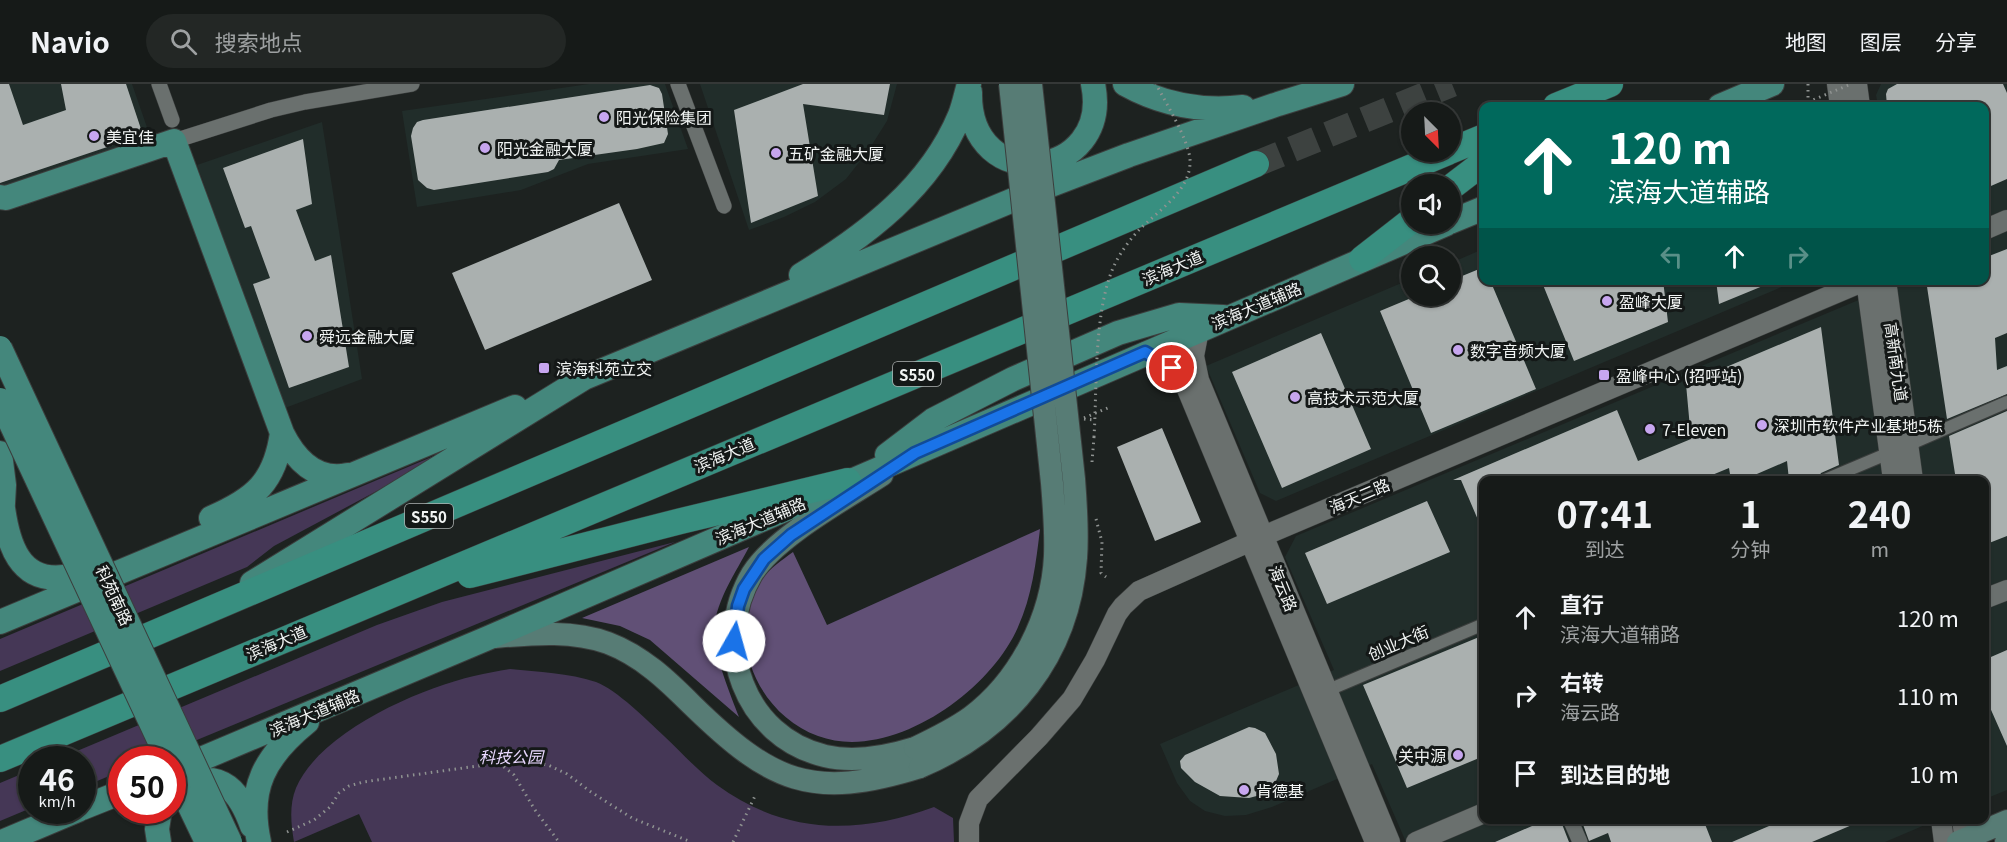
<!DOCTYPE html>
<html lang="zh">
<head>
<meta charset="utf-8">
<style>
  :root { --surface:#161a18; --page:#232725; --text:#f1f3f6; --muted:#9ea1a2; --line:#353837 }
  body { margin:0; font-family:Georgia,"Noto Sans SC",serif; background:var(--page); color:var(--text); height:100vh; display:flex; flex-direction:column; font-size:22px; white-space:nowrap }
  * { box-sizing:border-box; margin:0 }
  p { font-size:20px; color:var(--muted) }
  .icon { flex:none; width:33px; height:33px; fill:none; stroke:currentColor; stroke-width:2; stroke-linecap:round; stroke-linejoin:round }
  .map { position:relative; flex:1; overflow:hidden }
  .drawer { position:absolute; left:1479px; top:392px; width:510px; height:348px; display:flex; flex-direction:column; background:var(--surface); border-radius:12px; box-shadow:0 2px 4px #0004,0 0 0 2px var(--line) }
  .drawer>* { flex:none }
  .top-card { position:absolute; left:1479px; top:18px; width:510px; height:183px; border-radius:12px; box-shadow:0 2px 4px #0004,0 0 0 2px var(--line); background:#00695c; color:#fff; overflow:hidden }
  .needle { width:39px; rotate:156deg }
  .tools { position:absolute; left:1401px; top:18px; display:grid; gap:12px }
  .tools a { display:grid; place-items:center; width:60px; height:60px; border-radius:50%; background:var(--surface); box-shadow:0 2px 4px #0004,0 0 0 2px var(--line); font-size:30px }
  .speed { position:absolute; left:18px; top:662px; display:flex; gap:12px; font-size:30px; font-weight:700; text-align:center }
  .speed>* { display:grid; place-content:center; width:78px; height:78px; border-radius:50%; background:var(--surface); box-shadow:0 2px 4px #0004,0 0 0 2px var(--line); line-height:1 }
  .speed small { font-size:15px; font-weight:400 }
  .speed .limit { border:9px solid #d22; background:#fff; color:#111 }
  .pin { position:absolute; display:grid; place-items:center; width:51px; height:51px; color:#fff; margin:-26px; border:3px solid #fff; border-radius:50%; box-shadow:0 2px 6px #0007 }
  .me { position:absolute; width:66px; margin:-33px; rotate:7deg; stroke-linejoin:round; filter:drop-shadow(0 0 4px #0008) }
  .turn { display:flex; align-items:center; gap:21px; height:126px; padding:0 30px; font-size:27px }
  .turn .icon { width:78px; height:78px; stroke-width:2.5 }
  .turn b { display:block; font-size:42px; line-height:51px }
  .lanes { display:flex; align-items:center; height:57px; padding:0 30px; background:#0003; justify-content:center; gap:30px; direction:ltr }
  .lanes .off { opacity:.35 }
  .eta { display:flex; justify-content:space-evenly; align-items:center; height:102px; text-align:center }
  .eta b { font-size:36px; font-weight:700; line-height:42px }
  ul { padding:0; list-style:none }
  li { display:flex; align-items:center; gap:18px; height:78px; padding:0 30px }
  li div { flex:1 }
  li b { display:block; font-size:22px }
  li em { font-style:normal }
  header { display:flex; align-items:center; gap:36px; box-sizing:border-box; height:84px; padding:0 30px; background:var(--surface); border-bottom:2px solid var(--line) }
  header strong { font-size:28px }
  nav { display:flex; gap:33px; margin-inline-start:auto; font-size:21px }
  .search { width:420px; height:54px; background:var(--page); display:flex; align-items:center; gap:15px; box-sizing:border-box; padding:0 21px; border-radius:33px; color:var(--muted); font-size:22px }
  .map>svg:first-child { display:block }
  .built { fill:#212d2a }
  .green { fill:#453756 }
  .forest { fill:#615076 }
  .building { fill:#aab0af }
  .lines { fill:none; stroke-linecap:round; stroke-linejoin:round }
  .trunk-tunnel { stroke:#3d4240; stroke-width:26; stroke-dasharray:26 13; stroke-linecap:butt }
  .pedestrian-casing { stroke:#3b3e3d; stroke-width:14 }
  .minor-casing { stroke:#3b3e3d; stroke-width:16 }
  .tertiary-casing { stroke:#3b3e3d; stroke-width:21 }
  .secondary-casing { stroke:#3b3e3d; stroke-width:24 }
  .primary-casing { stroke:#3b3e3d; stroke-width:26 }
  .trunk-casing { stroke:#3b3e3d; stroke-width:27 }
  .path { stroke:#8f9391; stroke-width:3; stroke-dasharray:1.5 4.5; stroke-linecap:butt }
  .pedestrian { stroke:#6a706e; stroke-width:12 }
  .minor { stroke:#6a706e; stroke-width:15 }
  .tertiary { stroke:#6a706e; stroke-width:20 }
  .secondary { stroke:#577c75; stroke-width:22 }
  .primary { stroke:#44877c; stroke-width:24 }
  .trunk { stroke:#388f80; stroke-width:26 }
  .secondary-bridge-casing { stroke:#3b3e3d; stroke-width:24; stroke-linecap:butt }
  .primary-bridge-casing { stroke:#3b3e3d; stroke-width:26; stroke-linecap:butt }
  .path-bridge { stroke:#8f9391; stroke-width:3; stroke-dasharray:1.5 4.5; stroke-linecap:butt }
  .secondary-bridge { stroke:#577c75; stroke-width:22 }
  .primary-bridge { stroke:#44877c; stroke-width:24 }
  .route-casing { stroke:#114b97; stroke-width:15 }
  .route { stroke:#1a73e8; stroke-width:10 }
  .poi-dot { fill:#c7a6ef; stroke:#141817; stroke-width:2 }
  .labels { text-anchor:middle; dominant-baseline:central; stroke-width:6; stroke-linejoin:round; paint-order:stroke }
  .shield { fill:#141817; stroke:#afb3b2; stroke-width:1.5 }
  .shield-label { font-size:15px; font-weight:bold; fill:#f2f5f4 }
  .poi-label { font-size:16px; fill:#f2f5f4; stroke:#141817; text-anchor:start }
  .street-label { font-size:16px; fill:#f2f5f4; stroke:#141817 }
  .park-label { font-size:16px; font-style:italic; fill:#e8d7fe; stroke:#141817 }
</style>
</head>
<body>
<header>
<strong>Navio</strong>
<div class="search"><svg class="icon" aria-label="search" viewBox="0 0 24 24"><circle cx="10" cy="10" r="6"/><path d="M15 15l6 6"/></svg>搜索地点</div>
<nav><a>地图</a><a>图层</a><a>分享</a></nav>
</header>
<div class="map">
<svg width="2007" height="758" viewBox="0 0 2007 758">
  <rect width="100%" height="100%" fill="#1d2220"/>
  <path class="built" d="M0,0H132L150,52L0,103Z
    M589,0H665L688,65L588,80L521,106L417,123L402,27Z
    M700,0H897L887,37L868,67L846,95L815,118L784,133L749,146Z
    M1881,0H2007V706L1985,715L1984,396H1484V735H1939L1885,758H1406L1372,680L1272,723L1246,731L1225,732L1205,727L1190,717L1177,699L1160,660L1334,586L1285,473L1296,452L1904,197L1984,196V22H1878L1876,11Z
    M322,38L362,295L285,324L197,81Z
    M1483,165L1484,196L1796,197L1276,417L1260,409L1206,282L1411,195L1412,212H1450L1451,179Z"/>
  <path class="green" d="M472,356L274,462L247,483L0,587V555Z
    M675,458L151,675H122L121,687L83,703L82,675H58L377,541L442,518Z
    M510,585C538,588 569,589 596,598C617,606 647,636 664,652C681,668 698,687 717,701C785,751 858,751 934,723L953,734L954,758H372L359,730L294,758C291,740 289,721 296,704C320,648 418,605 474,592C486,589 498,587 510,585Z
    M31,686V724L0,737V699Z"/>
  <path class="forest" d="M1040,445C1036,479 1032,512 1018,543C990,608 890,679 818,652C761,631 728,562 755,506C763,489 778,479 793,468L827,541Z
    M749,463C736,488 717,515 714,544C712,566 731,612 739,633L650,556L620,542L582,534Z"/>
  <path class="building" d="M0,0H9L23,41L66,26L61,0H126L143,51L0,99Z
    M803,0H890L884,31L803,20L818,112L751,139L734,26Z
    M1897,0H2003L2007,9V95L1984,105V22H1887L1886,10L1888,5Z
    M650,1L659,4L662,10L668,50L664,59L637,65L559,76L554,85L548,88L434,106L427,104L418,96L411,52L413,44L417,38L423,36Z
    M303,55L312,120L296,126L315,177L331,171L349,283L289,304L253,200L270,194L251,142L245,144L223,84Z
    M619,119L652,196L485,266L452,189Z
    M2007,165V249L1995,254L1997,286L2007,282V310L1947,335L1926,196H1984V174Z
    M1484,183V196H1490L1536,305L1431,349L1380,227L1416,212H1450V197Z
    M1541,196H1663L1668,238L1574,277Z
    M1716,196H1775V197L1719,220Z
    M1821,243L1839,381L1821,389L1817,396H1789L1787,377L1743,396H1731L1729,384L1700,396H1484V450L1461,396H1453L1617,326L1638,377L1691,355L1686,300Z
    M1321,249L1371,365L1282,404L1232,288Z
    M2007,327V452L1984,461V396H1956L1949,352Z
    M1162,344L1201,438L1155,457L1117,363Z
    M1427,417L1450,468L1327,520L1305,469Z
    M1484,551V672L1407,704L1363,601Z
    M2007,566V662L1984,610V576Z
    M1249,643L1255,644L1265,649L1276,670L1279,690L1273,704L1268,709L1249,714L1220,712L1195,698L1181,684L1180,677L1185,671Z
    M1548,735H1560L1569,758H1495Z
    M1581,735H1703L1712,758H1611L1608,749L1589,757Z
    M1785,735H1866L1812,758H1732Z"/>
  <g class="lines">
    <path class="trunk-tunnel" d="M1256,80L1452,0"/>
    <g class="pedestrian-casing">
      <path id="pedestrian" d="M1908,361L2007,318
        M1825,396L1889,369
        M1326,607L1484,540"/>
    </g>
    <g class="minor-casing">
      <path id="minor" d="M159,0L172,36
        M678,0L724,122
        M174,57L271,26L305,18L412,0
        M1570,735L1580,758"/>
    </g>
    <g class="tertiary-casing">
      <path id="tertiary" d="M1837,0L1840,22
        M1857,0L1860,22
        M1984,146L2007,136
        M1866,196L1893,396
        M1886,196L1913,396
        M1199,246L1194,272L1199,296L1390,758
        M1145,268C1162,277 1177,285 1186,303L1375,758
        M1984,515L2007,506
        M1941,735L1944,758
        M1962,735L1965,758
        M969,758V739L978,715L1039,653L1072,615L1095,576L1117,530L1123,522L1139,507L1249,458L1867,196
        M1416,758L1484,729"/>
    </g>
    <g class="secondary-casing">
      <path id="secondary" d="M882,391C845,415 775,453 752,490C711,559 744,653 825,672C855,679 886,673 915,664
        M495,553C532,550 572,546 608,559C642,572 667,596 692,621C771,698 811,717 920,683
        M1958,758L2007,737
        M2006,758H2007"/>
    </g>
    <g class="primary-casing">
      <path id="primary" d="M1125,0C1163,21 1201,28 1243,23
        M970,8C968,114 1113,96 1093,0
        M1720,22L1772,0
        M0,113L6,114L174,57L282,349C295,375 316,398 348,391
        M1450,138L1484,124
        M801,191C866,151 930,104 960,31C964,21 966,10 969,0
        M0,369L4,401L2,438
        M887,371L933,336L1013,295L1118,249L1179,231L1223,233
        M3,424C8,459 19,499 64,493C75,492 86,486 96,482
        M211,434C255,415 275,398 282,349
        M252,499L584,294L1035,107L1129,71L1278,20L1342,0
        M0,538L515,323
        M175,686L488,554L1446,140
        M183,701C222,685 240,708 252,742
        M82,724L122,708
        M2,758L78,726
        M159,758L157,745L160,726
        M259,758C247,704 265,672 307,638"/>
    </g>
    <g class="trunk-casing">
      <path id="trunk" d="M1556,22L1610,0
        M1450,67L1484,53
        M1450,104L1484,78
        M1362,175L1412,136
        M470,491L681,437L848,397
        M0,615L1256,80
        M0,675L1448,68"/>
    </g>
    <path class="path" d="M1799,22L1808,18
      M1084,334L1110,323
      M1084,335L1095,336
      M1092,378L1094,353
      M1096,435L1102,458L1101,489L1106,493
      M499,679L514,691L535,726L559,758
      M287,748L314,736L330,723L339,709L349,702L363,698L499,679L523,677L548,681L567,690L591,708L632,734L691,758
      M733,758L755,712"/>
    <use href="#pedestrian" class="pedestrian"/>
    <use href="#minor" class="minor"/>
    <use href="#tertiary" class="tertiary"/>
    <use href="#secondary" class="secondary"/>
    <use href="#primary" class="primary"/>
    <use href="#trunk" class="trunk"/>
    <g class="secondary-bridge-casing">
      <path id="secondary-bridge" d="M915,664C934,655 953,646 971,633C1020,596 1052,533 1055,472C1056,447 1054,423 1052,399L1010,0
        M920,683C1009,645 1069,573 1076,474C1078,448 1076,421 1074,395L1031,0"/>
    </g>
    <g class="primary-bridge-casing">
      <path id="primary-bridge" d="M0,264L230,758
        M0,316L168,675
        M172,685L207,758"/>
    </g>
    <path class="path-bridge" d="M1808,0V18L1851,0
      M1094,353C1097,303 1094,235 1111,189C1117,173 1127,159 1138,147C1157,127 1192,107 1190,75C1188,55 1166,19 1156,0"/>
    <use href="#secondary-bridge" class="secondary-bridge"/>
    <use href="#primary-bridge" class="primary-bridge"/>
  </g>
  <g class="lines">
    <g class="route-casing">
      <path id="route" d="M734,557L738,522L744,505L764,475L791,451L915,369L1145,268L1172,284"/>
    </g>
    <use href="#route" class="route"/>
  </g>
  <g class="poi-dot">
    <circle cx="604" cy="33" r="6"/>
    <circle cx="94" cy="52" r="6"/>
    <circle cx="485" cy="64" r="6"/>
    <circle cx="776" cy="69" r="6"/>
    <circle cx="1607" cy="217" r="6"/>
    <circle cx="307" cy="252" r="6"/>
    <circle cx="1458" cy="266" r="6"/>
    <rect x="538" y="278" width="12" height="12" rx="3"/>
    <rect x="1598" y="285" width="12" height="12" rx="3"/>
    <circle cx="1295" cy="313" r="6"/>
    <circle cx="1762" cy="341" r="6"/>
    <circle cx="1650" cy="345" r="6"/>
    <circle cx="1458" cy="671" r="6"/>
    <circle cx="1244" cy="706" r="6"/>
  </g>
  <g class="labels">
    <g class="shield">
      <rect x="893" y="278" width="48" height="24" rx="4.5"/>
      <rect x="405" y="420" width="48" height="24" rx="4.5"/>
    </g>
    <g class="shield-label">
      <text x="917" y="290">S550</text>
      <text x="429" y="432">S550</text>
    </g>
    <g class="poi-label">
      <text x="616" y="33">阳光保险集团</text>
      <text x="106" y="52">美宜佳</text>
      <text x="497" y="64">阳光金融大厦</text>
      <text x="788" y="69">五矿金融大厦</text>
      <text x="1619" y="217">盈峰大厦</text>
      <text x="319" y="252">舜远金融大厦</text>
      <text x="1470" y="266">数字音频大厦</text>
      <text x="556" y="284">滨海科苑立交</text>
      <text x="1616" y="291">盈峰中心 (招呼站)</text>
      <text x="1307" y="313">高技术示范大厦</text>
      <text x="1774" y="341">深圳市软件产业基地5栋</text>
      <text x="1662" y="345">7-Eleven</text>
      <text x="1446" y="671" text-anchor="end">关中源</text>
      <text x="1256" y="706">肯德基</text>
    </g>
    <g class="street-label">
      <text transform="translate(1172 183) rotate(-23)">滨海大道</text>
      <text transform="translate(1256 221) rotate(-23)">滨海大道辅路</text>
      <text transform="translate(1897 278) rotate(82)">高新南九道</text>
      <text transform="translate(724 370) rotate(-23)">滨海大道</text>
      <text transform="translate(1359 411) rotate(-23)">海天二路</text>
      <text transform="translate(760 436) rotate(-23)">滨海大道辅路</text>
      <text transform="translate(1284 504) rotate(68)">海云路</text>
      <text transform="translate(115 511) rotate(65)">科苑南路</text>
      <text transform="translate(276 558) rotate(-23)">滨海大道</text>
      <text transform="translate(1398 558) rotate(-23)">创业大街</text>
      <text transform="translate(314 628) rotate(-23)">滨海大道辅路</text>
    </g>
    <g class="park-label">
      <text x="511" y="672">科技公园</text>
    </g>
  </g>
</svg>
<div class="tools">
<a><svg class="needle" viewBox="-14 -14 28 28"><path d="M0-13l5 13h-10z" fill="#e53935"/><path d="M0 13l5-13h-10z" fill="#9ea1a2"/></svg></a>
<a><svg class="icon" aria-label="sound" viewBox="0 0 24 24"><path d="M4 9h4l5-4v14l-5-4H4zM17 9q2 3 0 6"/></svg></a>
<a><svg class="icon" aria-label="search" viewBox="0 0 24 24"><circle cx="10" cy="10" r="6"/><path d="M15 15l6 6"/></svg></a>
</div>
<div class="speed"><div>46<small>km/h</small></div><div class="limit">50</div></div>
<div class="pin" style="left:1172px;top:284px;background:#d93025"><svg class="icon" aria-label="arrive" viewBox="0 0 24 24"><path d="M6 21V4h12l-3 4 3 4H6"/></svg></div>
<svg class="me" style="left:734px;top:557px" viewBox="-20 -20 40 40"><circle r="19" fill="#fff"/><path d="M0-13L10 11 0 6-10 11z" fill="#1a73e8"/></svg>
<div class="top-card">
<div class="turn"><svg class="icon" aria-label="ahead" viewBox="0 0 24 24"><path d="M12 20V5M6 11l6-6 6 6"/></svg><div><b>120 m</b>滨海大道辅路</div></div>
<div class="lanes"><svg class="icon off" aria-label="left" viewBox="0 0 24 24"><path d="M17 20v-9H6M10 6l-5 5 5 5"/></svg><svg class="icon" aria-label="ahead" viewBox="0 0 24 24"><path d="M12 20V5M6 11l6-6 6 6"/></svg><svg class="icon off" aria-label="right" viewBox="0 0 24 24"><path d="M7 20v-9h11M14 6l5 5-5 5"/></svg></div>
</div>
<section class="drawer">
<div class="eta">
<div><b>07:41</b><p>到达</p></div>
<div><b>1</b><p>分钟</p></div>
<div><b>240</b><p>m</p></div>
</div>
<ul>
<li><svg class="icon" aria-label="ahead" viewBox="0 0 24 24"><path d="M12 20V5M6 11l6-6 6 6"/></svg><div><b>直行</b><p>滨海大道辅路</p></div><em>120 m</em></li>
<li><svg class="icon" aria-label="right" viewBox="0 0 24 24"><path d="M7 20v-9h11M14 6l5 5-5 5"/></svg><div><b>右转</b><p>海云路</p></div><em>110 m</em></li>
<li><svg class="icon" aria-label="arrive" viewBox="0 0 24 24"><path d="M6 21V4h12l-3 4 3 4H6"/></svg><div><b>到达目的地</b></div><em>10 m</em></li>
</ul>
</section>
</div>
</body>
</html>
